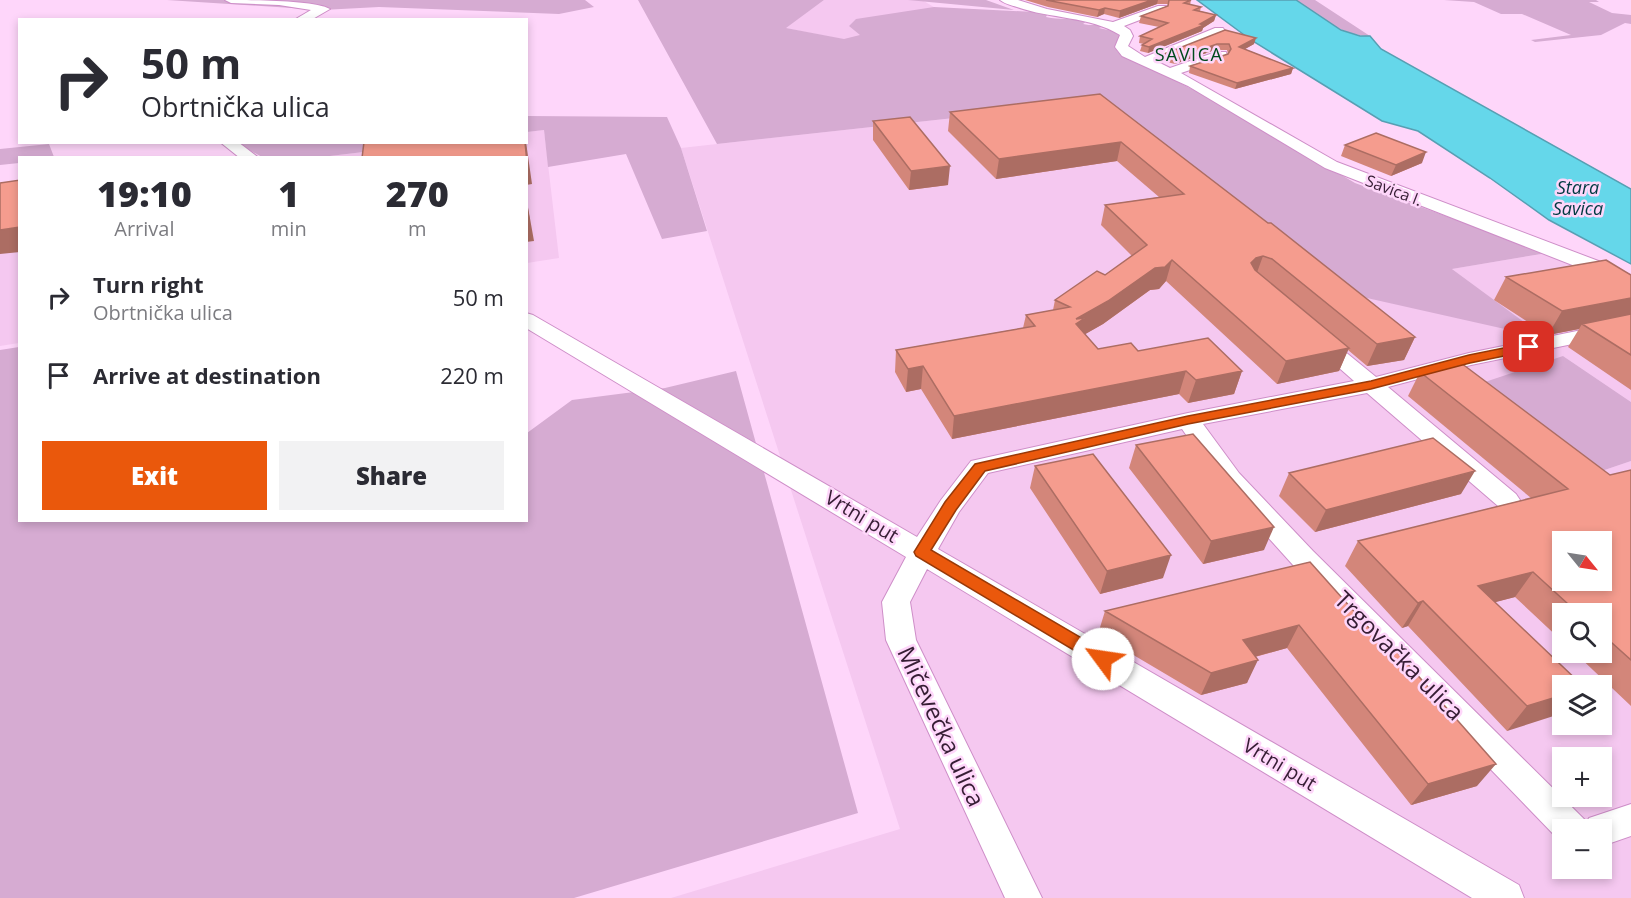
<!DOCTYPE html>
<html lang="en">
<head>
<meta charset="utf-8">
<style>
  :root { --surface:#fff; --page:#f2f2f3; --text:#2b2b33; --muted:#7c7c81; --accent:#ea580c }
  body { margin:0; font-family:"Open Sans",sans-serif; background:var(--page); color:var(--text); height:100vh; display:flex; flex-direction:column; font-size:22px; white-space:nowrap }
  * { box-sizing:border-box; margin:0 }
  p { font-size:20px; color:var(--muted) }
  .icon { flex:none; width:33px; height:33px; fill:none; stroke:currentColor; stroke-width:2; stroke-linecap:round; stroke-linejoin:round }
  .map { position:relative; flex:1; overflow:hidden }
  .side { position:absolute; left:18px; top:156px; width:510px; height:366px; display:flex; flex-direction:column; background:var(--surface); border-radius:0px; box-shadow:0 3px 9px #0003 }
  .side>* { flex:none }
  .hud { position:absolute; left:18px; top:18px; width:510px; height:126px; border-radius:0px; box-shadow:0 3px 9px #0003; background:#fff; color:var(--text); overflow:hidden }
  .needle { width:39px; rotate:120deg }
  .controls { position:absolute; left:1552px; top:531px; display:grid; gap:12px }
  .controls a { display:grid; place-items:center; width:60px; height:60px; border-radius:0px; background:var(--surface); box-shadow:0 3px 9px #0003; font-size:30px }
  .pin { position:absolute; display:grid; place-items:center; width:51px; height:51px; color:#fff; margin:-26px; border-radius:12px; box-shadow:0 3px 9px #0006 }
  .me { position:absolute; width:66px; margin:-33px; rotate:301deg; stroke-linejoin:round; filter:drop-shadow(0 0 4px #0008) }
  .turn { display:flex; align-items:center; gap:21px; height:126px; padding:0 24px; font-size:27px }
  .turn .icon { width:78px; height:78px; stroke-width:2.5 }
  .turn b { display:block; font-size:42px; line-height:51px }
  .eta { display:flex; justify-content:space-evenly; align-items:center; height:102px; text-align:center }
  .eta b { font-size:36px; font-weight:800; line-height:42px }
  .button { display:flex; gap:12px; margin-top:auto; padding:12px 24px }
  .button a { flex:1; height:69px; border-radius:0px; background:var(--accent); color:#fff; font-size:24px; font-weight:800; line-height:69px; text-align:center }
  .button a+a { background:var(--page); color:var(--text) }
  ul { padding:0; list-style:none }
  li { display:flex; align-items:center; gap:18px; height:78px; padding:0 24px }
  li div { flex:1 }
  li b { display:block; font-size:22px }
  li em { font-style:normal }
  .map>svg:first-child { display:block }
  .built { fill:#f5c8f0; fill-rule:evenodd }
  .green { fill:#d6abd2 }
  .water { fill:#65d7ea; stroke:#579fb3; stroke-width:1.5 }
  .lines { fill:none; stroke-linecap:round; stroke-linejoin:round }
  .street-casing { stroke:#ce8ec8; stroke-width:2 }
  .street { fill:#fff; fill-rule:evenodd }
  .wall { fill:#d3867a }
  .shaded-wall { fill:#ac6d63 }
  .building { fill:#f59c8e; stroke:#ac6d63; stroke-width:1.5; fill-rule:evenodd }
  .route { fill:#ea580c; stroke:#983908; stroke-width:1.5 }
  .labels { text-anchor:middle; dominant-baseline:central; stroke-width:5; stroke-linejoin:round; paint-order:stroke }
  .far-street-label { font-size:16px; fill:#361d34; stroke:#fed6fa }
  .far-neighbourhood-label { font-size:18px; letter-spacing:1.5px; fill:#004a1d; stroke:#fed6fa }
  .far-water-label { font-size:18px; font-style:italic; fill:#003941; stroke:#fed6fa }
  .street-label { font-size:20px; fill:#361d34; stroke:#fed6fa }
  .near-street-label { font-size:24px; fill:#361d34; stroke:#fed6fa }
</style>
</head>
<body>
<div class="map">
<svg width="1631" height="898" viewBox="0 0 1631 898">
  <rect width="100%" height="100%" fill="#fed6fa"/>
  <path class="built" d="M824,0H922L954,19L862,43L785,28Z
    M1108,101L1358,296L1534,330L1452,269L1547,253L1631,291V402L1563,356L1587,476L1631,461V898H671L900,829L681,148ZM1563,542H1602V580H1563ZM1563,614H1602V652H1563ZM1563,686H1602V724H1563ZM1563,758H1602V796H1563ZM1563,830H1602V868H1563Z
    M544,130L559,258L527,263L526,158H313L439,143L526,142L527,132Z
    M19,192V343L0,346V195Z"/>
  <path class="green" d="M167,0H585L594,7L559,14L379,7L322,10Z
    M638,0H824L786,28L844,39L860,35L849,26L856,19L934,7L1034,12L1047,15L1046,17C1060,20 1073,18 1087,21L1083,24C1091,26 1096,24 1104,26L1099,28L1117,32L1120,37L1115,47L1118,52L1214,100L1355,183L1547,253L1452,269L1535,330L1532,335L1358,296L1108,101L717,144Z
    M908,0H986L1014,10Z
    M1296,0H1315L1370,36C1341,36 1318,15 1296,0Z
    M1444,0H1596L1599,2H1589L1612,13L1631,15V24L1625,23L1601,35L1535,42L1531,40L1571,35L1522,14H1501L1474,2Z
    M527,116L667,117L681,148L707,231L662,239L626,154L548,167L544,130L527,132Z
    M237,143H439L313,158L262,157Z
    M49,144L54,157L20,158L19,163L0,165V149Z
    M19,347L20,520H526L527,433L572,400L665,388L736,371L858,813L574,898H0V350Z
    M1563,356L1631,402V461L1587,476L1473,386Z"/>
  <path class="water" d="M1197,0H1296L1341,30L1360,36H1370L1381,49L1631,189V264L1549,220L1490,178L1418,131L1382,121L1251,40Z"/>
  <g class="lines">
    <g class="street-casing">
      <path id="street" d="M225,0C247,0 315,0 330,9L311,20H294L311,10L279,5L231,3Z
        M1000,0H1018L1047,9L1113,22L1158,6H1166V10L1124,26L1130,30L1133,36L1128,46L1145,57L1215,28H1223L1225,31L1223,34L1156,61L1170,68L1216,52H1226L1227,55L1226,58L1181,73L1337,162L1609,265L1631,275V288L1325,168L1188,86L1122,56L1115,47L1120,35C1090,16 1050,19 1017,7C1011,5 1005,4 1000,0Z
        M220,142H238L259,158H240Z
        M526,313L533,315L917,537L941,500L971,461L1188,413L1354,381L1313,345L1310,341L1313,337L1320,335L1327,337L1376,377L1469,353L1631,320V332L1471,365L1388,387L1516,494L1520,500L1516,506L1507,509L1498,506L1367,393L1203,424L1239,473L1313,551L1587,822L1589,818L1631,804V836L1602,846V830H1563V842H1561L1293,565L1221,485L1182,429L988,473L959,512L938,549L1519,885L1524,898H1472L927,569L910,602L916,640L1042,898H1005L886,640L882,602L906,557L526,328Z"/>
    </g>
    <use href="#street" class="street"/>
  </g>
  <path class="wall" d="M1025,0H1191L1190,5L1201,7L1200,11L1216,15L1214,21L1203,28L1202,31L1148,53L1140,51L1142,45L1144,44L1139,43L1140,36L1159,27L1139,23L1141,16L1167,6L1168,4H1157L1119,18L1104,14L1097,17L1048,7Z
    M1225,30L1254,44L1245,49L1293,68L1291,74L1235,89L1189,73L1190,66L1228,54L1227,50H1215L1175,64L1163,61L1164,54Z
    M1100,94L1415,337L1404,360L1367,366L1348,350L1339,371L1277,384L1166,281L1159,289L1150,290L1103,324L1085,334L1098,349L1138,351L1242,371L1234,394L1188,403L1179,394L952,439L921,389L906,392L895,372L896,350L1023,328L1026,315L1053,310L1055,300L1105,275L1132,256L1101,225L1105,205L1159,197L1117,161L996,179L948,131L950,112Z
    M873,121L948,185L909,190L873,140Z
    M1345,145L1422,163L1391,176L1341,156Z
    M1631,275V390L1568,347L1579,329L1548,335L1494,300L1506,277Z
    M1420,372L1610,475L1631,470V706L1574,652H1602V614H1563V642L1515,597L1495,602L1583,686L1507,731L1408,626L1402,628L1345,566L1358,541L1531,498L1408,396Z
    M1136,445L1264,550L1203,564L1129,468Z
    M1035,466L1163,578L1100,594L1030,488Z
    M1289,473L1461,494L1315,532L1279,496Z
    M1310,562L1477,786L1411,805L1287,648L1255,657L1247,683L1201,695L1098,634L1105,611Z"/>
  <path class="shaded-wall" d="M1152,0H1158L1157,4L1119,18L1120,11Z
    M1105,8L1104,14L1097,17L1099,10Z
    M1216,15L1214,21L1203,28L1202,31L1148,53L1149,47L1200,24Z
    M1256,38L1254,44L1238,53L1239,47Z
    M1217,44L1215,50L1175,64L1177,58Z
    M1293,68L1291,74L1235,89L1237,83Z
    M525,142H526L532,184L526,185V163Z
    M1121,142L1117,161L996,179L999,159Z
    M1426,152L1422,163L1391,176L1396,165Z
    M950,166L948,185L909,190L911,171Z
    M526,196L534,241L526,242Z
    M20,227V252L0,254V230Z
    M1263,256L1255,278L1251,263L1256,258Z
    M1172,260L1166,281L1159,289L1150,290L1103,324L1082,336L1071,347L1076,319L1155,268Z
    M1631,298V319L1582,324L1579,329L1548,335L1562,311Z
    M1415,337L1404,360L1367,366L1377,344Z
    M1349,348L1339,371L1277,384L1286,361Z
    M923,366L921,389L906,392L908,369Z
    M1186,371L1179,394L952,439L954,416Z
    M1242,371L1234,394L1188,403L1196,380Z
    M1475,471L1461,494L1315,532L1326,510Z
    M1274,527L1264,550L1203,564L1211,541Z
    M1171,555L1163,578L1100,594L1107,571Z
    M1533,572L1515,597L1462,611L1478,586Z
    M1423,601L1408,626L1402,628L1418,603Z
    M1299,625L1287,648L1232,663L1243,640Z
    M1258,660L1247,683L1201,695L1211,673Z
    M1563,695V713L1507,731L1527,706Z
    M1496,764L1477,786L1411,805L1428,784Z"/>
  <path class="building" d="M1046,0H1152L1120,11L1105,8L1099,10Z
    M1169,0H1191L1184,3L1201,7L1194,10L1216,15L1200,24L1204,25L1149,47L1142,45L1152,39L1140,36L1168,23L1141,16L1168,6Z
    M1225,30L1256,38L1239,47L1293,68L1237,83L1190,66L1228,54L1231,49L1229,44H1217L1177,58L1164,54Z
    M1100,94L1268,223H1271L1415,337L1377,344L1272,259L1263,256L1256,258L1251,263L1255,270L1349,348L1286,361L1172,260L1165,267L1155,268L1108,301L1076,319L1085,318L1076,324L1098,349L1131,343L1138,351L1208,338L1242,371L1196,380L1186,371L954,416L923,366L908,369L896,350L1035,326L1026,315L1070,307L1055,300L1097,271L1105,275L1147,245L1105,205L1184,194L1121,142L999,159L950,112Z
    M910,117L950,166L911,171L873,121Z
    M1376,133L1426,152L1396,165L1345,145Z
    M364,142H525L527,163H526V158H362Z
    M20,180V227L0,230V183Z
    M526,202L529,219H526Z
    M1606,260L1631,275V298L1562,311L1506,277Z
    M1631,314V355L1582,324Z
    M1461,363L1610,475L1631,470V660L1602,634V614H1579L1533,572L1478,586L1583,686H1563V695L1527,706L1423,601L1418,603L1358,541L1568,489L1420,372ZM1563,542H1602V580H1563Z
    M1193,434L1274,527L1211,541L1136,445Z
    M1433,438L1475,471L1326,510L1289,473Z
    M1093,454L1171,555L1107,571L1035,466Z
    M1310,562L1378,638L1383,636L1496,764L1428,784L1299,625L1243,640L1258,660L1211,673L1105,611Z"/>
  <path class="route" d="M1529,343L1535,347L1533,350L1470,363L1371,389L1188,424L985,471L956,510L931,550L1109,654L1112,659L1109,664L1103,666L1097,664L916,556L914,552L945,502L975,464L1188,416L1371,381L1469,355Z"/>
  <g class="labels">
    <g class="far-street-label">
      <text transform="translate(1394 190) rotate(21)">Savica I.</text>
    </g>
    <g class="far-neighbourhood-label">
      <text x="1189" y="54">SAVICA</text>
    </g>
    <g class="far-water-label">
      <text x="1578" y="187">Stara<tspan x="1578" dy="21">Savica</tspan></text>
    </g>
    <g class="street-label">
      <text transform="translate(862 516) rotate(31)">Vrtni put</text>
      <text transform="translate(1280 764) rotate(31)">Vrtni put</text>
    </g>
    <g class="near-street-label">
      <text transform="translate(1400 655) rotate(45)">Trgovačka ulica</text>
      <text transform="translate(942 726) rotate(65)">Mičevečka ulica</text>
    </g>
  </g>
</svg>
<div class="controls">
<a><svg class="needle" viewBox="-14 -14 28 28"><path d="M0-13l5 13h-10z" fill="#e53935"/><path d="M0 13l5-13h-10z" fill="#7c7c81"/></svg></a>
<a><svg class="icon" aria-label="search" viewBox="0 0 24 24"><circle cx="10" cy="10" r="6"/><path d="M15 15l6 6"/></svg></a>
<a><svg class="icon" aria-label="layers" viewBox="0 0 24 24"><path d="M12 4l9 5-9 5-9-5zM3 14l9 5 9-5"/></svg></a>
<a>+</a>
<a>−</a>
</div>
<div class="pin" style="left:1529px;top:347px;background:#d93025"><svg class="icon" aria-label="arrive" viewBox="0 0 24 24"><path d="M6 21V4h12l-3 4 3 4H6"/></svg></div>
<svg class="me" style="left:1103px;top:659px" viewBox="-20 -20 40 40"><circle r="19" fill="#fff"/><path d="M0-13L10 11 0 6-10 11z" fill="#ea580c"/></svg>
<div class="hud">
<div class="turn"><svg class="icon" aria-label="right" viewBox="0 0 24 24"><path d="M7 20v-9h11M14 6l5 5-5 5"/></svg><div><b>50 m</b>Obrtnička ulica</div></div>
</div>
<section class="side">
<div class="eta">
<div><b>19:10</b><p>Arrival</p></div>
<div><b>1</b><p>min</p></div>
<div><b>270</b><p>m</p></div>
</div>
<ul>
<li><svg class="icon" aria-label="right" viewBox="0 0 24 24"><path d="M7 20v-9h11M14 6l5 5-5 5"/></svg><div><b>Turn right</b><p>Obrtnička ulica</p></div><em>50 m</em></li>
<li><svg class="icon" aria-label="arrive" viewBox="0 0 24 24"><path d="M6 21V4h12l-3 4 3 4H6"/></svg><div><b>Arrive at destination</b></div><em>220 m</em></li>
</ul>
<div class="button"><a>Exit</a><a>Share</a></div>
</section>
</div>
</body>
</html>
